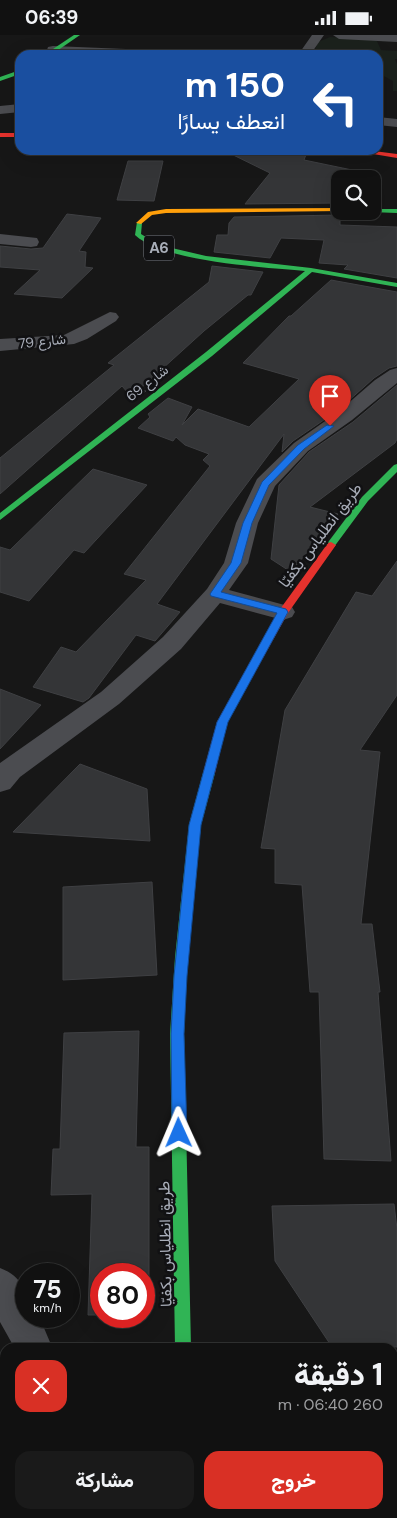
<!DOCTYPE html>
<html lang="ar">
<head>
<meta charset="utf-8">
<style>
  :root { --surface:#111; --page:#1a1a1a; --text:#f1f3f6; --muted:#9c9d9f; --line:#303131; --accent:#d93025 }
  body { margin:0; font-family:"DM Sans",Vazirmatn,sans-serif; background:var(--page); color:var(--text); direction:rtl; height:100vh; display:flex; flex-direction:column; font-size:19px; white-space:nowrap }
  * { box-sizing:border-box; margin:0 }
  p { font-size:16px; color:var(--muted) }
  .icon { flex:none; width:28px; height:28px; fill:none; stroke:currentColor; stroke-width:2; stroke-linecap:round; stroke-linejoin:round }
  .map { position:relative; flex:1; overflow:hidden; direction:ltr }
  .drawer { position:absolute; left:0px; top:1308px; width:398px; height:176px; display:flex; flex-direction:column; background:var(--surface); border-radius:15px 15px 0 0; box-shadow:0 5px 20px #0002,0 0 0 1px var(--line); direction:rtl }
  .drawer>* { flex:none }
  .banner { position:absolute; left:15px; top:15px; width:368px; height:105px; border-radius:15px; box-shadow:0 5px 20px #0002,0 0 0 1px var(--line); direction:rtl; background:#1a4fa0; color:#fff; overflow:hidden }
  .buttons { position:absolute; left:331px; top:135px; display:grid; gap:10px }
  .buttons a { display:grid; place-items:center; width:50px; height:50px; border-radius:10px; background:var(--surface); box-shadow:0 5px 20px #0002,0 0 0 1px var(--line); font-size:25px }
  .speed { position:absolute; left:15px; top:1228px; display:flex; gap:10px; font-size:25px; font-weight:700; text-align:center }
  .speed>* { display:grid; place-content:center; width:65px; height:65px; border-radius:50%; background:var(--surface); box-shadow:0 5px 20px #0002,0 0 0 1px var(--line); line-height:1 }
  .speed small { font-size:12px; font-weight:400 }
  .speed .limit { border:8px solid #d22; background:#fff; color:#111 }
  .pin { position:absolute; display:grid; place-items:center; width:42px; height:42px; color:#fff; margin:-51px -21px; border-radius:50% 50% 50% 0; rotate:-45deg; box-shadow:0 0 5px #0007 }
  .pin .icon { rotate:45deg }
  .me { position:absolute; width:55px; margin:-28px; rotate:359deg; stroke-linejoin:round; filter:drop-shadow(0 0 4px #0008) }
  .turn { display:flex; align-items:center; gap:18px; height:105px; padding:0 15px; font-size:22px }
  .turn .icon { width:65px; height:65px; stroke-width:2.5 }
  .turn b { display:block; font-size:35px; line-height:42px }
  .round { display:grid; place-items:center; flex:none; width:52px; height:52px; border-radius:15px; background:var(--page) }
  .headline { display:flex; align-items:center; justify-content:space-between; height:85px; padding:0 15px }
  h1 { font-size:30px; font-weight:800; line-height:38px }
  .action { display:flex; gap:10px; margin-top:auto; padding:10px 15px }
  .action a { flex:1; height:58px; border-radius:15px; background:var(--accent); color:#fff; font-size:20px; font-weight:800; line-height:58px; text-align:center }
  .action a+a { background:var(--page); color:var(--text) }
  .status { display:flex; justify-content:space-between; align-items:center; height:35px; padding:0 25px; background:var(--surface); direction:ltr }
  .status svg { height:14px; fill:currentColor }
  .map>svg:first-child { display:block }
  .green { fill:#1b211c }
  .building { fill:#343537; stroke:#3f4043 }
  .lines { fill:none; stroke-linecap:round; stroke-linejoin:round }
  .street { fill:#4b4c50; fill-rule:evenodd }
  .fast { fill:#30b455; fill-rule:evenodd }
  .slow { fill:#ff9f0a; fill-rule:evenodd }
  .jam { fill:#e5322d; fill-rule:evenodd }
  .route { fill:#1a73e8; stroke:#114b97 }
  .labels { text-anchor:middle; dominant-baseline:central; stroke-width:5; stroke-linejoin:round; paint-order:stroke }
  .far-street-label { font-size:14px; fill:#a8adb8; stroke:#111113 }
  .shield { fill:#111113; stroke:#7b7e86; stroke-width:1 }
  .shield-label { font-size:15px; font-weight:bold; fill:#a8adb8 }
  .street-label { font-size:16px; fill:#a8adb8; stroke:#111113 }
</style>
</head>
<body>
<div class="status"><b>06:39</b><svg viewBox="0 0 49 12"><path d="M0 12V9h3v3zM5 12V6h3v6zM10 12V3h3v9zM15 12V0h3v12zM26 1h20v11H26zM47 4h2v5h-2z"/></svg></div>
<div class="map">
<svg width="397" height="1483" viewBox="0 0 397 1483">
  <rect width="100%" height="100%" fill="#171717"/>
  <path class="green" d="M330,2L376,4L381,15L397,16V24H395L397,29V56H393V46L378,38V20H313L318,7Z"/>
  <path class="building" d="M223,115L307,117L304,125L357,136L347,144H340V168L245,169L270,138Z
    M128,126H163L154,166L117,165Z
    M67,179L101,183L79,216L86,217L85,232L93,233L62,263L14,259L40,235L0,232V211L31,214L43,213Z
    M340,180V190L397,192V243L344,234L348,230L319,228L324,205L281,203L270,223L214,217L217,200H228L229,188L234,182Z
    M212,231L263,237L251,260H248L204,296L140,354L146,356L134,365L122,351L0,459V423L114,330L108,328L209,247Z
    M331,245L397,257V331L389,333L374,343L337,376L293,406L282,417L284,399L157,569L180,577L155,606L136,600L89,663L83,667L33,652L61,612L76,617L146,545L124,539L210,431L203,425L209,419L185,410L176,402L173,406L138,393L150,382L148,379L168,363L192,372L182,390L198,374L249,392L299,344L243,328L289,281H291Z
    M397,350V404L395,408L310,472L338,479L291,537L271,524L279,450L309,417L353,387Z
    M93,434L147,450L84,518L74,515L29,566L0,557V512L10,515Z
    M397,526V660L360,715L380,717L361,889H372L380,957H378L391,1126L324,1124L319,957H310L302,850L275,848V814L261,813L285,675L356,557L372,561Z
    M0,654L41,670L0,714Z
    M80,729L147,754L150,806L13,797Z
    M152,847L157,940L63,945V852Z
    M139,996L136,1112H149V1278L144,1279V1239H101V1280H88L92,1159L51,1160L53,1114H60L64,998Z
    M394,1169L397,1194V1312H332L275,1226L272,1171Z"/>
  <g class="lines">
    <path class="street" d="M312,0H324L310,20H298Z
      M333,0H397V7L339,4Z
      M53,11L126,14L132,18L131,20L48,18L47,15L48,12Z
      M20,69V77L0,79V71Z
      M378,82L397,84V92L378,90Z
      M0,199L37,203L39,207L37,211L31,212L0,209Z
      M110,277L116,278L119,282L116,286L87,304L74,309L0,316V304L64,300Z
      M397,333V348L352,385L308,416L275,451L258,488L248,528L229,555L292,572L295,577L292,582L283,585L220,568L181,614L119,669L20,742L10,754L0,757V728L101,657L163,602L207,554L224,528L236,488L257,444L294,408L338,377L375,345L390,335Z
      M0,1233C24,1242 26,1257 26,1281H39L52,1312H14L0,1287Z
      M123,1479H204V1480L203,1483H124Z
      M293,1479H336L338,1483H294Z"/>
    <path class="fast" d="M74,0H80L51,20H44Z
      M20,35V39L0,46V42Z
      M372,174H397V178L370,177L372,176Z
      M137,187L142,188L141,199L159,210L206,221L311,233L397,248V252L312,237L212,321L0,485V478L206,317L305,236C263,232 164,227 135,200Z
      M397,429V437L368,466L334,512H328L326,510L362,462L394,430Z
      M209,734L215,738L201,790L187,922L184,999L191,1312H175L170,999L175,922L189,790L203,738Z"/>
    <path class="slow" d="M340,173V176H342L166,178L152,180L141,189L136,188L148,177L166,174Z
      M174,1479H192V1483H174Z"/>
    <path class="jam" d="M0,98H20V102H0Z
      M349,115H366L397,119V123Z
      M331,507L336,510L288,578L227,687L215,738L213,741H205L203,738L217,687L278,577L328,508Z"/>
  </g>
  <path class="route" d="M327,390L334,391L304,414L269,450L252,488L241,528L221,557L286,574L288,577L228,687L201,790L187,941L184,999L187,1098L184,1102L179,1104L174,1102L172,1098L171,999L174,941L189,790L217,687L277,578L211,561L210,559L231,528L243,488L262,447L298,410Z"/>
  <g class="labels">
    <g class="far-street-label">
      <text transform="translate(42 306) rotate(-6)">شارع 79</text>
      <text transform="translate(147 348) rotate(-38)">شارع 69</text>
    </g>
    <rect class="shield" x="144" y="200.5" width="30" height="25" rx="4"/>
    <g class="shield-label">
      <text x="159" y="213">A6</text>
    </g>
    <g class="street-label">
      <text transform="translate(320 500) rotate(-53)">طريق انطلياس بكفيّا</text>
      <text transform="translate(165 1209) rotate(-91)">طريق انطلياس بكفيّا</text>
    </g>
  </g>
</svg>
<div class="buttons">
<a><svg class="icon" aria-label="search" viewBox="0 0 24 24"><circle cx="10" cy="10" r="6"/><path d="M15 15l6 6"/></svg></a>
</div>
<div class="speed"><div>75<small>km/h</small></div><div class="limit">80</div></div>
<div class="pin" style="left:330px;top:391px;background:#d93025"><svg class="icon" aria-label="arrive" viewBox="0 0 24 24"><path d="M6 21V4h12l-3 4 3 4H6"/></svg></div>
<svg class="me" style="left:179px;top:1098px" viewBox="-20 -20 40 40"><path d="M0-17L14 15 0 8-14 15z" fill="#1a73e8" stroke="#fff" stroke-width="4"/></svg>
<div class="banner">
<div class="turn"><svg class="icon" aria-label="left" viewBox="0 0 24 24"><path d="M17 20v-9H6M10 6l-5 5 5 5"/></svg><div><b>150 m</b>انعطف يسارًا</div></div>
</div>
<section class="drawer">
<div class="headline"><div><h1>1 دقيقة</h1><p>260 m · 06:40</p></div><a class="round" style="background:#d93025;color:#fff"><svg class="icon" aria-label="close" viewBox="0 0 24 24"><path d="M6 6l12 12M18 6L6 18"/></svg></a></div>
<div class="action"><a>خروج</a><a>مشاركة</a></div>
</section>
</div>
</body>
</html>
